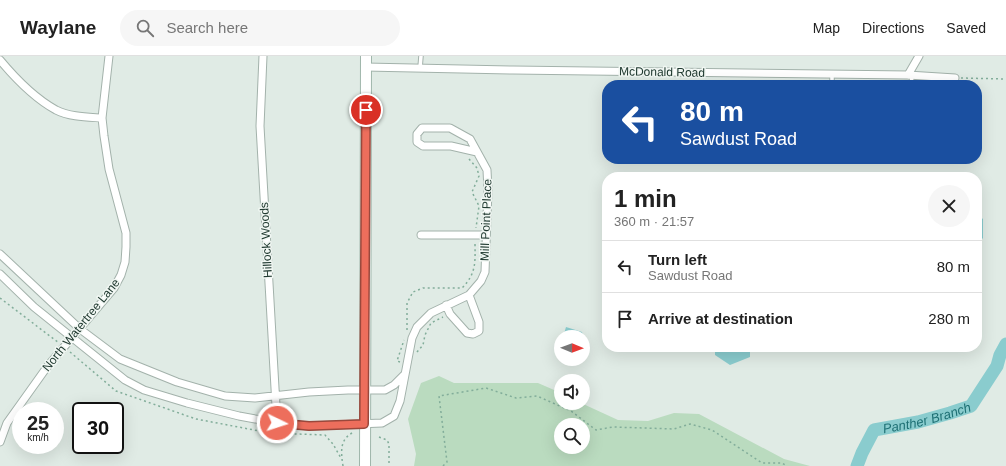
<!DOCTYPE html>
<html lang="en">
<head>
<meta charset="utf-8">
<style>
  :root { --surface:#fff; --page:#f6f6f6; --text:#222; --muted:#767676; --line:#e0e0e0 }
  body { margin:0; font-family:Helvetica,sans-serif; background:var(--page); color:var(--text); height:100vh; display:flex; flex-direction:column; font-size:15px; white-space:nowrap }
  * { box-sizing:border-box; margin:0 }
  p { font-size:13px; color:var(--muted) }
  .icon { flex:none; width:22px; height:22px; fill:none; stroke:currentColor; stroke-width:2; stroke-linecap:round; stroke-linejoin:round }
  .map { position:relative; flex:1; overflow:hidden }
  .sheet { position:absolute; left:602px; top:116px; width:380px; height:180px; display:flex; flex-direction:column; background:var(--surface); border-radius:16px; box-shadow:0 4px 16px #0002 }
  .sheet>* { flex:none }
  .hud { position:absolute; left:602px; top:24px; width:380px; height:84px; border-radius:16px; box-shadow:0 4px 16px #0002; background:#1a4fa0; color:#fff; overflow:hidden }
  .needle { width:26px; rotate:91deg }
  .controls { position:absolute; left:554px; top:274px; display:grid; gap:8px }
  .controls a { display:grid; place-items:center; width:36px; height:36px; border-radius:50%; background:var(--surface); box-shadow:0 4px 16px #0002; font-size:20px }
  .speed { position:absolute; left:12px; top:346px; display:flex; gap:8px; font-size:20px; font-weight:700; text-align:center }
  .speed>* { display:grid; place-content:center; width:52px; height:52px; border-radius:50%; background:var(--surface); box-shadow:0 4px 16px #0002; line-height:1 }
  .speed small { font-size:10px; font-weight:400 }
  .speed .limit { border:2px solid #111; border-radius:6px; background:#fff; color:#111 }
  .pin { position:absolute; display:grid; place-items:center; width:34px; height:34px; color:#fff; margin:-17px; border:2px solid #fff; border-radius:50%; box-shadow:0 1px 4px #0007 }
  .me { position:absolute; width:44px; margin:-22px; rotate:94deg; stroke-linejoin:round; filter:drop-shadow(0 0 3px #0008) }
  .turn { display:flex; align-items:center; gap:14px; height:84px; padding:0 12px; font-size:18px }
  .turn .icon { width:52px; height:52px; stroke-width:2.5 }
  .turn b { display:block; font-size:28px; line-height:34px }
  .round { display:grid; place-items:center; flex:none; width:42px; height:42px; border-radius:21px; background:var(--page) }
  .head { display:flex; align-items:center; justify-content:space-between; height:68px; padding:0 12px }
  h1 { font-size:24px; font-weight:800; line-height:30px }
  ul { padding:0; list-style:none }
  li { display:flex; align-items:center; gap:12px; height:52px; padding:0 12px; border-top:1px solid var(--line) }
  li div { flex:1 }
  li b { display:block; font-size:15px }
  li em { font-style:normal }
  header { display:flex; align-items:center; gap:24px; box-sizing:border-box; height:56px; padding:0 20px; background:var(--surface); border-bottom:1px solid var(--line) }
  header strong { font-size:19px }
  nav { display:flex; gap:22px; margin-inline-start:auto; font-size:14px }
  .search { width:280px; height:36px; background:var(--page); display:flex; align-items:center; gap:10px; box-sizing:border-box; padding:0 14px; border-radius:22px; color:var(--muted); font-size:15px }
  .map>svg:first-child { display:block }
  .green { fill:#badbbf; fill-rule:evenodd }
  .water { fill:#8accce }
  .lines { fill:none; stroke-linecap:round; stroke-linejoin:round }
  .river { stroke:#8accce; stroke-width:13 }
  .lane-casing { stroke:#a3b2ab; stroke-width:5.5 }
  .street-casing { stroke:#a3b2ab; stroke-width:9 }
  .secondary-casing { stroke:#9fb6ab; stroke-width:12 }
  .path { stroke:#82ad9a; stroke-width:1.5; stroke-dasharray:2 3; stroke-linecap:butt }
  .lane { stroke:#fff; stroke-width:3.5 }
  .street { stroke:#fff; stroke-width:7 }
  .secondary { stroke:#fff; stroke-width:10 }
  .route-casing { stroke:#9a483c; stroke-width:10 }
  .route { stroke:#ed6e5c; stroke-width:7 }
  .labels { text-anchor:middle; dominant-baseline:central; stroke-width:3; stroke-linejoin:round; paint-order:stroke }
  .street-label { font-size:12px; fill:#213a31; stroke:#f1f7f3 }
  .water-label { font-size:13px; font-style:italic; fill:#1e7074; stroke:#f1f7f3 }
</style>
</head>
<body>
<header>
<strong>Waylane</strong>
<div class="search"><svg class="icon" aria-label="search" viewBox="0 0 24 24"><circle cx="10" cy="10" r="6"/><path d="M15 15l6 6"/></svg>Search here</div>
<nav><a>Map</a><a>Directions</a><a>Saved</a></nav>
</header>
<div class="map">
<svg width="1006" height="410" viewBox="0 0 1006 410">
  <rect width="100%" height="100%" fill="#e0ebe5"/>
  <path class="green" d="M439,320L454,327H538L561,337V347H581L618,364L648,365L674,357L699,358L784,403L810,410H414L416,398L408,363L421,327ZM561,369H583V391H561Z"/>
  <path class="water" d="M977,158L983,163V182L977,188Z
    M566,271L582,276L586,290L583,292V281H563Z
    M715,291H750V301L730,309L715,299Z"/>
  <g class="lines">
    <path class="river" id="s1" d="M857,410L862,397L874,374L918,366L950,357L971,350L997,310L1000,299L1006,288"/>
    <g class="lane-casing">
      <path id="lane" d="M420,12L421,0
        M832,18V29
        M911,29L912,20"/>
    </g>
    <g class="street-casing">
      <path id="street" d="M263,0L260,70L277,367
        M0,4C15,22 36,43 56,54C70,61 87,61 102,62
        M365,11L513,14L908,19L955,22
        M908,19L919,0
        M421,179H486
        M0,198L80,273L120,303L177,326L225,340L255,342L309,336L348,334H385L394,329L404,319
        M0,218L34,251L125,324L144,334L187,347L239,360L277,367L309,370L382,367L394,360L400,345L412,282L417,271L431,257L469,239L481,225L485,216L488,134L487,114L470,83L450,72H422L417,78V86L423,90H451L477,96
        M446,249L450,258L467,277L473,278L479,275V266L469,239
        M0,386L7,367L47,311L114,232L121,219L125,206L126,191V177L109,113L104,80L102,62L109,0"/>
    </g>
    <g class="secondary-casing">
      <path id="secondary" d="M365,410L366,0"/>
    </g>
    <path class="path" d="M961,22L1006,23
      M469,103L477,112L479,120L472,136L479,150L476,172
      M0,242L59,287
      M407,274V247L413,236L423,232H462C477,217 475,205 475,186
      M70,296L116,335L196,363L270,377L325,379L333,388L342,404
      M417,296L423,289L425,279L431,267L443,261
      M400,306L397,305L404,284
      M379,381L387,384L389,388V410
      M343,410C341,396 339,383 354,376
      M443,410L447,406L439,340L486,332L516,342L537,340L571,355L596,374L613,371L674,373L690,368L712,374L762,407H782L787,410"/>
    <use href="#lane" class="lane"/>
    <use href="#street" class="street"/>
    <use href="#secondary" class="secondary"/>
  </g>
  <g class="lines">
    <g class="route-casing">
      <path id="route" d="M277,367L309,370L364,368L366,54"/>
    </g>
    <use href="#route" class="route"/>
  </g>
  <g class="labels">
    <g class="street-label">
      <text transform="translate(662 16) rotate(1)">McDonald Road</text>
      <text transform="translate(486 164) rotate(-88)">Mill Point Place</text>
      <text transform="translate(266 184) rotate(-93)">Hillock Woods</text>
      <text transform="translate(81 269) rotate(-51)">North Watertree Lane</text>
    </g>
    <g class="water-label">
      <text stroke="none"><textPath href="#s1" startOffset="94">Panther Branch</textPath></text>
    </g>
  </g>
</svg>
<div class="controls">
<a><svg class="needle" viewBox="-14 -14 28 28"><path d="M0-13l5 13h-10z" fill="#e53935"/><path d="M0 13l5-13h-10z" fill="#767676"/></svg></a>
<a><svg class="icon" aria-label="sound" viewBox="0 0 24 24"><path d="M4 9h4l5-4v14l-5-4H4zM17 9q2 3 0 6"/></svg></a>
<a><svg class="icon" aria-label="search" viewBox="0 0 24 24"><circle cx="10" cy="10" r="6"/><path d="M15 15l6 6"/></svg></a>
</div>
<div class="speed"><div>25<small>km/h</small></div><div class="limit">30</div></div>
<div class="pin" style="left:366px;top:54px;background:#d93025"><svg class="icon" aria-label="arrive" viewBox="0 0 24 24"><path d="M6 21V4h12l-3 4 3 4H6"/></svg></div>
<svg class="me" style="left:277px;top:367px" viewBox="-20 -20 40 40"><circle r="17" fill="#ed6e5c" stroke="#fff" stroke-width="3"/><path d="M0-11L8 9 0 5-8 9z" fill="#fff"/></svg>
<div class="hud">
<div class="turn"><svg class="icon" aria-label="left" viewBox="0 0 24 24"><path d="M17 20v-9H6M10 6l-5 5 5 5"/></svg><div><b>80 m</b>Sawdust Road</div></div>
</div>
<section class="sheet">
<div class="head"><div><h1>1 min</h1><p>360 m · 21:57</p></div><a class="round"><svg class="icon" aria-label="close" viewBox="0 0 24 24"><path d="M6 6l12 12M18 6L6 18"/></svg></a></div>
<ul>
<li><svg class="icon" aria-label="left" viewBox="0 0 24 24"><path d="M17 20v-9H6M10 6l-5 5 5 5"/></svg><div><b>Turn left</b><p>Sawdust Road</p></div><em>80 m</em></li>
<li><svg class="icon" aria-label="arrive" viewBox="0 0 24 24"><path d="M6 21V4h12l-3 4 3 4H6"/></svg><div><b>Arrive at destination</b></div><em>280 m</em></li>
</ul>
</section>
</div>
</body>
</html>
